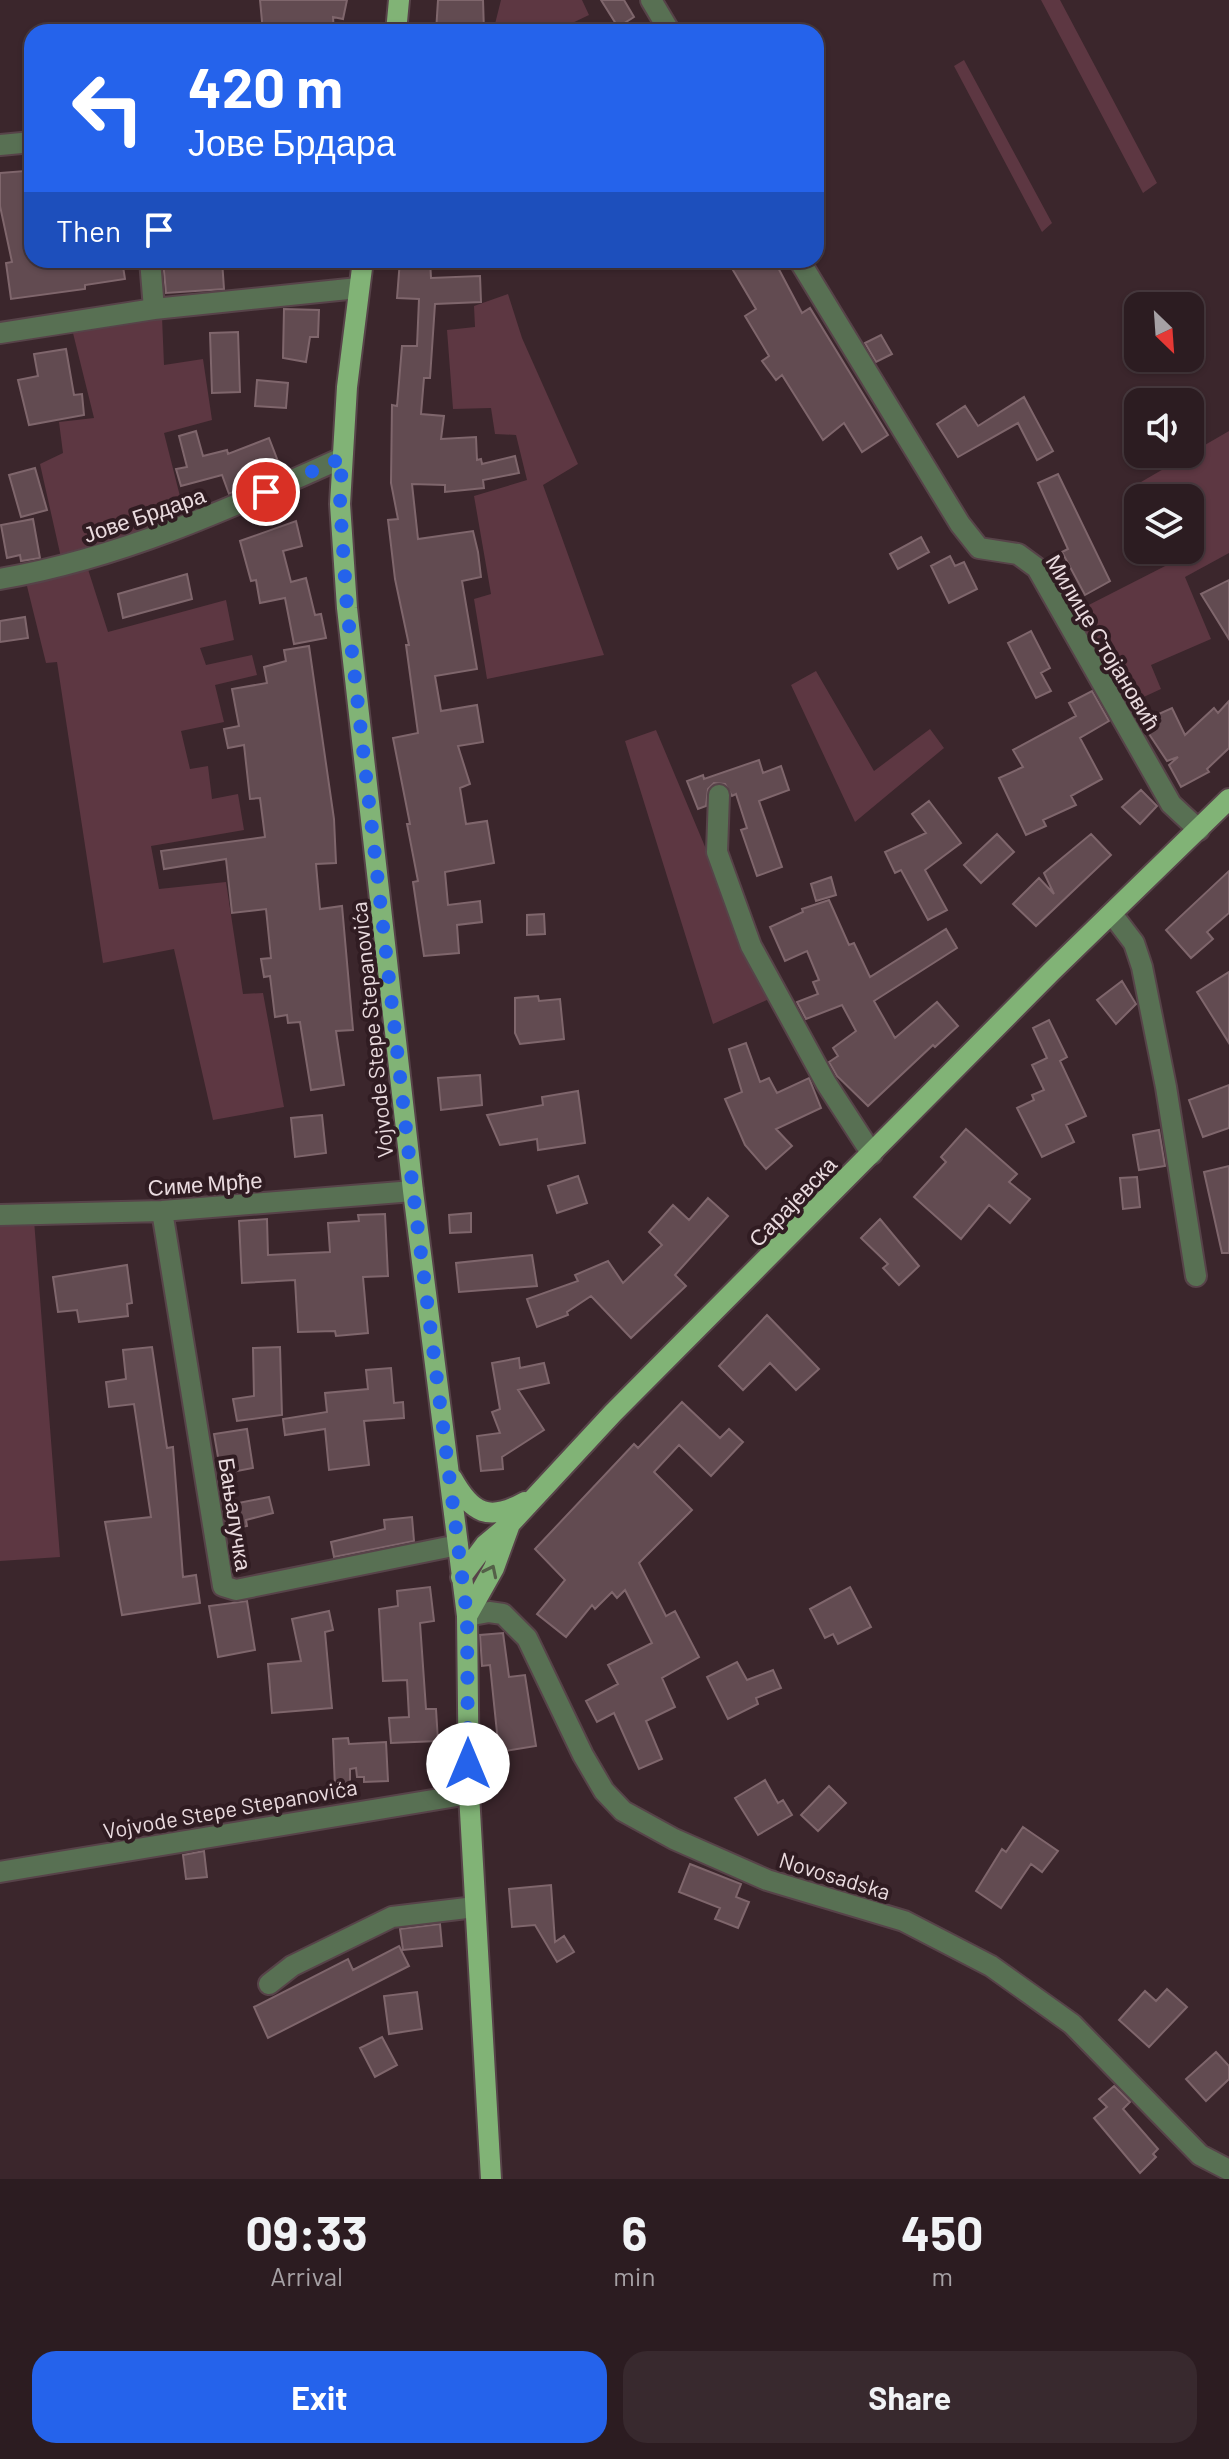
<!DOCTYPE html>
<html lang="en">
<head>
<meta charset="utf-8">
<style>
  :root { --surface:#2c1c21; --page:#38292e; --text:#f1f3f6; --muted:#a6a1a5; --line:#483a3f; --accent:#2563eb }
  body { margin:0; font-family:Barlow,sans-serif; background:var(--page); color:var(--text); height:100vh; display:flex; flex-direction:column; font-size:30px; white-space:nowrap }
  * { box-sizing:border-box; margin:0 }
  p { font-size:26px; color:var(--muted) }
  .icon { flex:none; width:44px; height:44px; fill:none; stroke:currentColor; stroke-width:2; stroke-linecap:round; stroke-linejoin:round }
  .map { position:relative; height:2179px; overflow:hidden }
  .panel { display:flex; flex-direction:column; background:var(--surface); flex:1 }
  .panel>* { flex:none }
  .guide { position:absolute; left:24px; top:24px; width:800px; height:244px; border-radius:24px; box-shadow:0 2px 6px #0004,0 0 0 2px var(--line); background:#2563eb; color:#fff; overflow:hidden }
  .needle { width:52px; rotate:155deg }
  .controls { position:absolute; left:1124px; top:292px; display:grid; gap:16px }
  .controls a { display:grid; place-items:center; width:80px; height:80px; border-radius:16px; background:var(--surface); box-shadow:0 2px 6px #0004,0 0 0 2px var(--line); font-size:40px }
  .pin { position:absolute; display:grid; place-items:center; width:68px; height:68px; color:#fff; margin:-34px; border:4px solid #fff; border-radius:50%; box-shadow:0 2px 8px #0007 }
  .me { position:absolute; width:88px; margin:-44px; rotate:0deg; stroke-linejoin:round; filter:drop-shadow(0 0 6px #0008) }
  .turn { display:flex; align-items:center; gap:28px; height:168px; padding:0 32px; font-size:36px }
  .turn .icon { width:104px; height:104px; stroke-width:2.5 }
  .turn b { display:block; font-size:56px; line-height:68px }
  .then { display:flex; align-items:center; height:76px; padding:0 32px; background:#0003; gap:16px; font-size:30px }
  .eta { display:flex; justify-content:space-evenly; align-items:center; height:136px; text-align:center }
  .eta b { font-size:48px; font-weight:700; line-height:56px }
  .cta { display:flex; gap:16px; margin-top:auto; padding:16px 32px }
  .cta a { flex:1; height:92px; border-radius:24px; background:var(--accent); color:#fff; font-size:32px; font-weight:700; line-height:92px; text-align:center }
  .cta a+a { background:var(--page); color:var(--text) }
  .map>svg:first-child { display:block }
  .green { fill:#5d3742 }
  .building { fill:#624b51; stroke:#7f666c; stroke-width:2 }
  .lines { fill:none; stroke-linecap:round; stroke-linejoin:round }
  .minor-casing { stroke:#574349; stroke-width:24 }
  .major-casing { stroke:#574349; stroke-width:24 }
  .minor { stroke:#587053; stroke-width:20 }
  .major { stroke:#81b376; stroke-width:20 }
  .oneway { stroke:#546048 }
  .route { stroke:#2563eb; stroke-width:14; stroke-dasharray:0 25.2 }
  .labels { text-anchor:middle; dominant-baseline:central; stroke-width:8; stroke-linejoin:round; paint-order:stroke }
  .street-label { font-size:22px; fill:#eadbdf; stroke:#301c22 }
</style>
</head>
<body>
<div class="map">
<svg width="1229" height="2179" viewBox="0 0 1229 2179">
  <rect width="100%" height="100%" fill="#3b262c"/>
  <path class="green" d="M501,0H582L589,15L566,26L569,32H493Z
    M1041,0H1060L1157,183L1143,193Z
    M964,60L1052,223L1042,232L954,66Z
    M508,294L522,338L578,464L543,485L604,655L487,679L474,599L491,594L474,496L527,480L516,435L495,434L491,408L453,409L447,330L475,327L474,306Z
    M162,317L164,365L203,359L212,420L164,433L186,520L86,563L108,632L226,600L234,640L200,648L206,665L252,655L257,675L215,685L224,722L181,731L190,769L208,766L212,799L238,794L244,830L151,846L159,889L226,882L243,994L263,993L284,1107L213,1120L174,949L103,963L57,662L46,663L23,570L62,562L40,464L63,453L59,422L94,418L72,329Z
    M1229,431V553L1185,577L1211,639L1151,665L1161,689L1122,707L1073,613L1173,562L1169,550H1190V498H1147L1141,482Z
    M816,671L874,771L930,729L944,748L855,822L791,685Z
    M656,730L769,999L713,1024L625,741Z
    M34,1220L60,1557L0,1561V1221Z"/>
  <path class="building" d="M260,0H347L343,19L333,17L334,32H263Z
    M438,0H483L484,32H436Z
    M601,0H624L634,17L618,27Z
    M25,171L32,260L35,265L68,260H122L125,279L85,285V289L11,299L6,263L12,262L0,206V173Z
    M163,260H222L224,289L166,293Z
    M400,260H430L431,278L480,276L481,302L435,304L430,378H424L421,414L444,416L441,439L476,437L477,460L481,459L482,464L515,456L519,473L483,480L484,488L445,492V485L412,484L418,539L473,531L478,552L481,577L462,581L477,669L435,676L441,711L477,705L483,742L458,746L470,784L460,788L466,824L487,821L494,863L445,872L448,905L480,901L482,922L457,925L459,953L424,956L413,882L418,881L407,824H410L393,738L418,733L406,645H409L395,579L388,520L398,519L391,483L392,405L397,406L402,346H417L419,299L397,298Z
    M750,260H774L802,313L810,308L888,435L862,452L844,423L823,440L782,375L776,380L762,361L769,356L745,316L756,309L733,270Z
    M284,309L319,310L318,337H310L306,362L283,358Z
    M238,332L240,392L212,393L210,333Z
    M881,335L892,354L876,362L865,343Z
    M66,349L74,395L82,394L84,415L29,425L18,380L38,376L34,354Z
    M257,380L288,383L286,408L255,406Z
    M1024,397L1053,451L1037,460L1018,423L958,457L937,424L965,406L978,426Z
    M196,431L203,456L227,450L228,454L269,438L279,464L249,476L252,484L229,494L222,475L181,486L176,469L187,467L179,436Z
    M35,468L47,510L21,517L9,475Z
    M1058,474L1110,581L1085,595L1062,552L1068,549L1038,483Z
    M33,519L40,558L21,561L20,555L7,558L1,525Z
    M296,521L302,546L283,551L291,582L306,578L315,615L321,614L326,638L294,644L285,598L260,603L256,580L251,581L240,541Z
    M921,537L929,552L898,569L890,554Z
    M950,556L955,566L964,562L977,589L949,603L931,566Z
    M187,574L192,599L123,618L118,594Z
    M1229,580V639L1201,594Z
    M25,617L28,638L0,642V621Z
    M1031,631L1050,668L1041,673L1051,691L1036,698L1008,643Z
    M309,646L334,819L336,863L316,864L320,909L342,906L353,1030L336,1031L344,1085L311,1090L300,1022L288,1023L287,1015L275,1017L270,976L264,977L261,959L271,958L266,909L232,913L226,859L164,869L161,851L265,837L260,798L250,799L244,745L228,748L224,729L239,726L232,689L267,683L264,667L286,661L284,650Z
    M1092,691L1109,721L1080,738L1102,779L1071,796L1076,805L1043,820L1046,826L1026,835L999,778L1023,767L1013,750L1076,716L1069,703Z
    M1229,701V748L1207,769L1209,772L1181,787L1169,765L1178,757L1167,761L1141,722L1172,708L1185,735L1214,708L1218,713Z
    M759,760L763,773L781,766L789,790L759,801L782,867L757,876L741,830L747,828L736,794L732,796L725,784L714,783L708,789L706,806L698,809L687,781L703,775L704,779Z
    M1141,790L1157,806L1140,824L1122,807Z
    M929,801L961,843L925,870L947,910L928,920L901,870L895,873L885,852L926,833L912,814Z
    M997,834L1014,852L981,883L964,865Z
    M1091,834L1111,855L1036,926L1013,904L1039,878L1054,894L1044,873Z
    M1229,871V913L1207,932L1213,939L1191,958L1166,930Z
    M831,877L836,895L816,901L811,884Z
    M829,900L849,945L854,943L870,977L946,929L957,948L874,1001L895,1038L937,1002L958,1026L935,1047L933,1045L868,1106L837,1076L829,1062L838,1056L833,1048L856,1031L842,1005L806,1019L797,1002L818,994L813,982L819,980L807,951L785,961L770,927L803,912L802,909Z
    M544,914L545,934L527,935V915Z
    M1229,972V1043L1197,992Z
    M1122,981L1136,1004L1116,1024L1097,1000Z
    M538,996L539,1001L560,999L564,1039L520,1044L515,1033V998Z
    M1049,1020L1067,1057L1060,1061L1086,1116L1066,1125L1074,1142L1042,1157L1017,1108L1034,1100L1032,1095L1044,1090L1032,1065L1047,1058L1033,1028Z
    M746,1043L760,1082L769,1078L777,1093L809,1078L821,1108L776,1129L792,1146L766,1169L745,1145L725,1099L742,1092L729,1049Z
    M480,1075L482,1105L441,1110L438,1078Z
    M1229,1085V1128L1203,1137L1189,1100Z
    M578,1091L585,1143L538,1150L537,1139L500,1145L487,1115L543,1105L542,1097Z
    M322,1115L326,1153L295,1157L291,1118Z
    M966,1129L1017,1174L1009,1182L1030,1199L1010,1223L989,1205L961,1239L914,1197L946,1162L941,1157Z
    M1159,1130L1165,1166L1139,1170L1133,1135Z
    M1229,1166V1253H1222L1204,1172Z
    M578,1176L587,1203L557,1213L548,1186Z
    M1137,1177L1140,1207L1123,1209L1120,1178Z
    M708,1198L728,1216L675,1275L686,1286L631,1338L591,1296L567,1312L568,1315L537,1327L527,1299L578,1281L575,1275L608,1261L623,1283L662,1245L649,1232L673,1205L689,1220Z
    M471,1213V1232L450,1233L449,1215Z
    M385,1214L388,1276L363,1277L368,1333L336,1336L335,1331L298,1332L295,1280L242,1283L239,1221L267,1219L268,1255L330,1252L328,1223L359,1221L358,1215Z
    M880,1219L919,1266L899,1285L883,1268L888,1264L861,1238Z
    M532,1255L537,1286L459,1292L456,1263Z
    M127,1265L132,1303L127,1304L128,1316L79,1322L77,1310L58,1312L53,1277Z
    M767,1315L819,1369L796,1390L770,1363L743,1390L719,1366Z
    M152,1347L167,1448L173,1447L183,1577L196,1575L200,1603L122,1615L105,1522L151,1517L134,1404L109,1407L106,1382L126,1379L123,1350Z
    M280,1347L282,1415L237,1421L233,1399L254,1396L253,1348Z
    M519,1358L520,1368L544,1363L549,1383L518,1390L544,1430L502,1457L503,1469L481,1471L477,1436L500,1433L492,1412L500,1409L492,1363Z
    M391,1368L394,1403L403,1402L404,1418L364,1421L369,1465L329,1470L325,1429L285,1435L283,1419L327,1412L325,1393L368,1389L366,1370Z
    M682,1402L720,1438L729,1429L743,1442L711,1476L679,1445L654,1472L692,1510L639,1563L666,1616L675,1611L699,1657L662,1678L675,1707L646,1721L662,1759L639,1769L614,1713L597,1722L586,1701L618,1684L608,1665L652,1643L625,1590L617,1598L612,1592L595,1609L592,1605L566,1637L537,1614L565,1580L535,1549L634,1444L638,1448Z
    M247,1429L253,1468L221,1474L214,1434Z
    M269,1497L273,1513L246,1520L247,1526L227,1530L223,1506Z
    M412,1517L414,1541L334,1557L331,1542L385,1529L384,1520Z
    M430,1587L434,1621L420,1623L426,1709H436L438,1741L391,1743L389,1718L409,1717L407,1680L383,1681L379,1609L398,1606L397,1591Z
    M850,1587L871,1627L838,1644L833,1634L825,1638L810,1609Z
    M247,1601L255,1650L218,1657L209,1606Z
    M329,1611L333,1630L325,1632L332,1708L272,1713L268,1664L301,1661L292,1619Z
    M503,1633L509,1677L525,1675L536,1746L499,1752L490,1665L482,1666L480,1635Z
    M737,1662L747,1680L773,1670L781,1688L756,1698L758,1704L728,1719L707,1677Z
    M348,1738L349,1744L386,1742L388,1781L364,1782V1777H357L356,1768L350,1769V1787L335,1788L333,1739Z
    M765,1780L778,1803L783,1800L792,1815L758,1835L735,1798Z
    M829,1786L846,1803L818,1831L801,1815Z
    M1023,1827L1058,1851L1042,1872L1031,1864L1001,1908L976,1891L1002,1849L1006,1852Z
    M204,1851L207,1877L186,1879L183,1855Z
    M690,1864L741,1884L736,1897L749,1902L738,1928L715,1919L720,1908L679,1892Z
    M551,1885L555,1942L564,1936L574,1952L557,1962L535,1925L512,1927L509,1889Z
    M440,1924L442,1946L403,1950L400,1929Z
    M399,1946L409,1966L268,2038L254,2007L348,1959L353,1970Z
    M1167,1989L1187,2007L1149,2047L1119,2020L1145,1991L1156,2001Z
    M417,1992L422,2029L389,2034L384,1996Z
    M382,2037L397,2065L375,2077L360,2048Z
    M1216,2052L1229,2066V2079L1206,2101L1186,2079Z
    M1114,2086L1130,2102L1123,2109L1158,2149L1153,2154L1156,2157L1140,2173L1094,2118L1107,2107L1099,2099Z"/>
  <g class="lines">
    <g class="minor-casing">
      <path id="minor" d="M651,0L670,32
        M0,145L32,142
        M150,260L154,309
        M799,260L960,524L979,548L1018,554L1037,568L1171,804L1199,830
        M0,333L154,309L358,288
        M0,579C121,558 231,508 342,458
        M719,795L717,852L751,946L826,1083L872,1154
        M1112,914L1134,943L1142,967L1166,1087L1196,1276
        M162,1211L223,1586L236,1590L458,1545
        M0,1215L162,1211L413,1191
        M467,1616L489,1612L503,1614L527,1638L583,1755L604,1791L623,1811L674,1839L767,1880L904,1921L991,1966L1072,2024L1200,2155L1229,2170
        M0,1872L469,1794
        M269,1984L292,1966L392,1917L475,1907"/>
    </g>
    <g class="major-casing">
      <path id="major" d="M396,32L399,0
        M363,260L347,387L340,504L347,608L413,1191L467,1616L469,1794L491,2179
        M452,1478C472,1514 489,1522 525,1502
        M461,1577L485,1545L510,1524L613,1413L1052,971L1229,799
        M467,1616L494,1568L510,1524"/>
    </g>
    <use href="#minor" class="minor"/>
    <use href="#major" class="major"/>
  </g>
  <defs><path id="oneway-chevron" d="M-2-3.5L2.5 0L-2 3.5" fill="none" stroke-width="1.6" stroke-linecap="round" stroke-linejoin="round" transform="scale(2)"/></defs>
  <use class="oneway" href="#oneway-chevron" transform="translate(491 1571) rotate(-64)"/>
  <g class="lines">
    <path class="route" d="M266,492L342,458L340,504L347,608L413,1191L467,1616L468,1764"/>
  </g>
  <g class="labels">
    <g class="street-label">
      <text transform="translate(144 514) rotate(-19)">Јове Брдара</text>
      <text transform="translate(1104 642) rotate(59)">Милице Стојановић</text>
      <text transform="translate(371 1030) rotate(-96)">Vojvode Stepe Stepanovića</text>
      <text transform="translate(205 1183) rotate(-4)">Симе Мрђе</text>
      <text transform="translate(792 1201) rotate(-46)">Сарајевска</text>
      <text transform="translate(236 1514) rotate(81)">Бањалучка</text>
      <text transform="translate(230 1808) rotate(-10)">Vojvode Stepe Stepanovića</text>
      <text transform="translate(835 1875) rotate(17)">Novosadska</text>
    </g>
  </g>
</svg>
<div class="controls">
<a><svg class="needle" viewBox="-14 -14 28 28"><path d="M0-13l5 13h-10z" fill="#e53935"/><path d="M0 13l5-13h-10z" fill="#a6a1a5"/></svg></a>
<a><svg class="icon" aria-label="sound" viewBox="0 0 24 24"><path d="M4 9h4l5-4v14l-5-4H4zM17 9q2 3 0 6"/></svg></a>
<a><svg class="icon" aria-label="layers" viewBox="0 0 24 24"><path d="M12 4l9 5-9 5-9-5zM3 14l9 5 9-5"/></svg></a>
</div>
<div class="pin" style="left:266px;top:492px;background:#d93025"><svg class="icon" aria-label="arrive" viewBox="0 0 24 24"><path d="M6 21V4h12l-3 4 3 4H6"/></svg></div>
<svg class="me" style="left:468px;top:1764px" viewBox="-20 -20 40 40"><circle r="19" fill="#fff"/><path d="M0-13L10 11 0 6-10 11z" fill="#2563eb"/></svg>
<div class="guide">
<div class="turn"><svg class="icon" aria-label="left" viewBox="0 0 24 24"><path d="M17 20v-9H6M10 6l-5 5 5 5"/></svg><div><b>420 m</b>Јове Брдара</div></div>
<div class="then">Then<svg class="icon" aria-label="arrive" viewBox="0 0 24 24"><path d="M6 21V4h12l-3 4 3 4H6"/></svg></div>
</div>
</div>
<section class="panel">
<div class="eta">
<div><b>09:33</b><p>Arrival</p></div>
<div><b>6</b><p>min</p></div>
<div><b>450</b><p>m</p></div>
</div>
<div class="cta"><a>Exit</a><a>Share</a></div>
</section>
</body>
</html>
